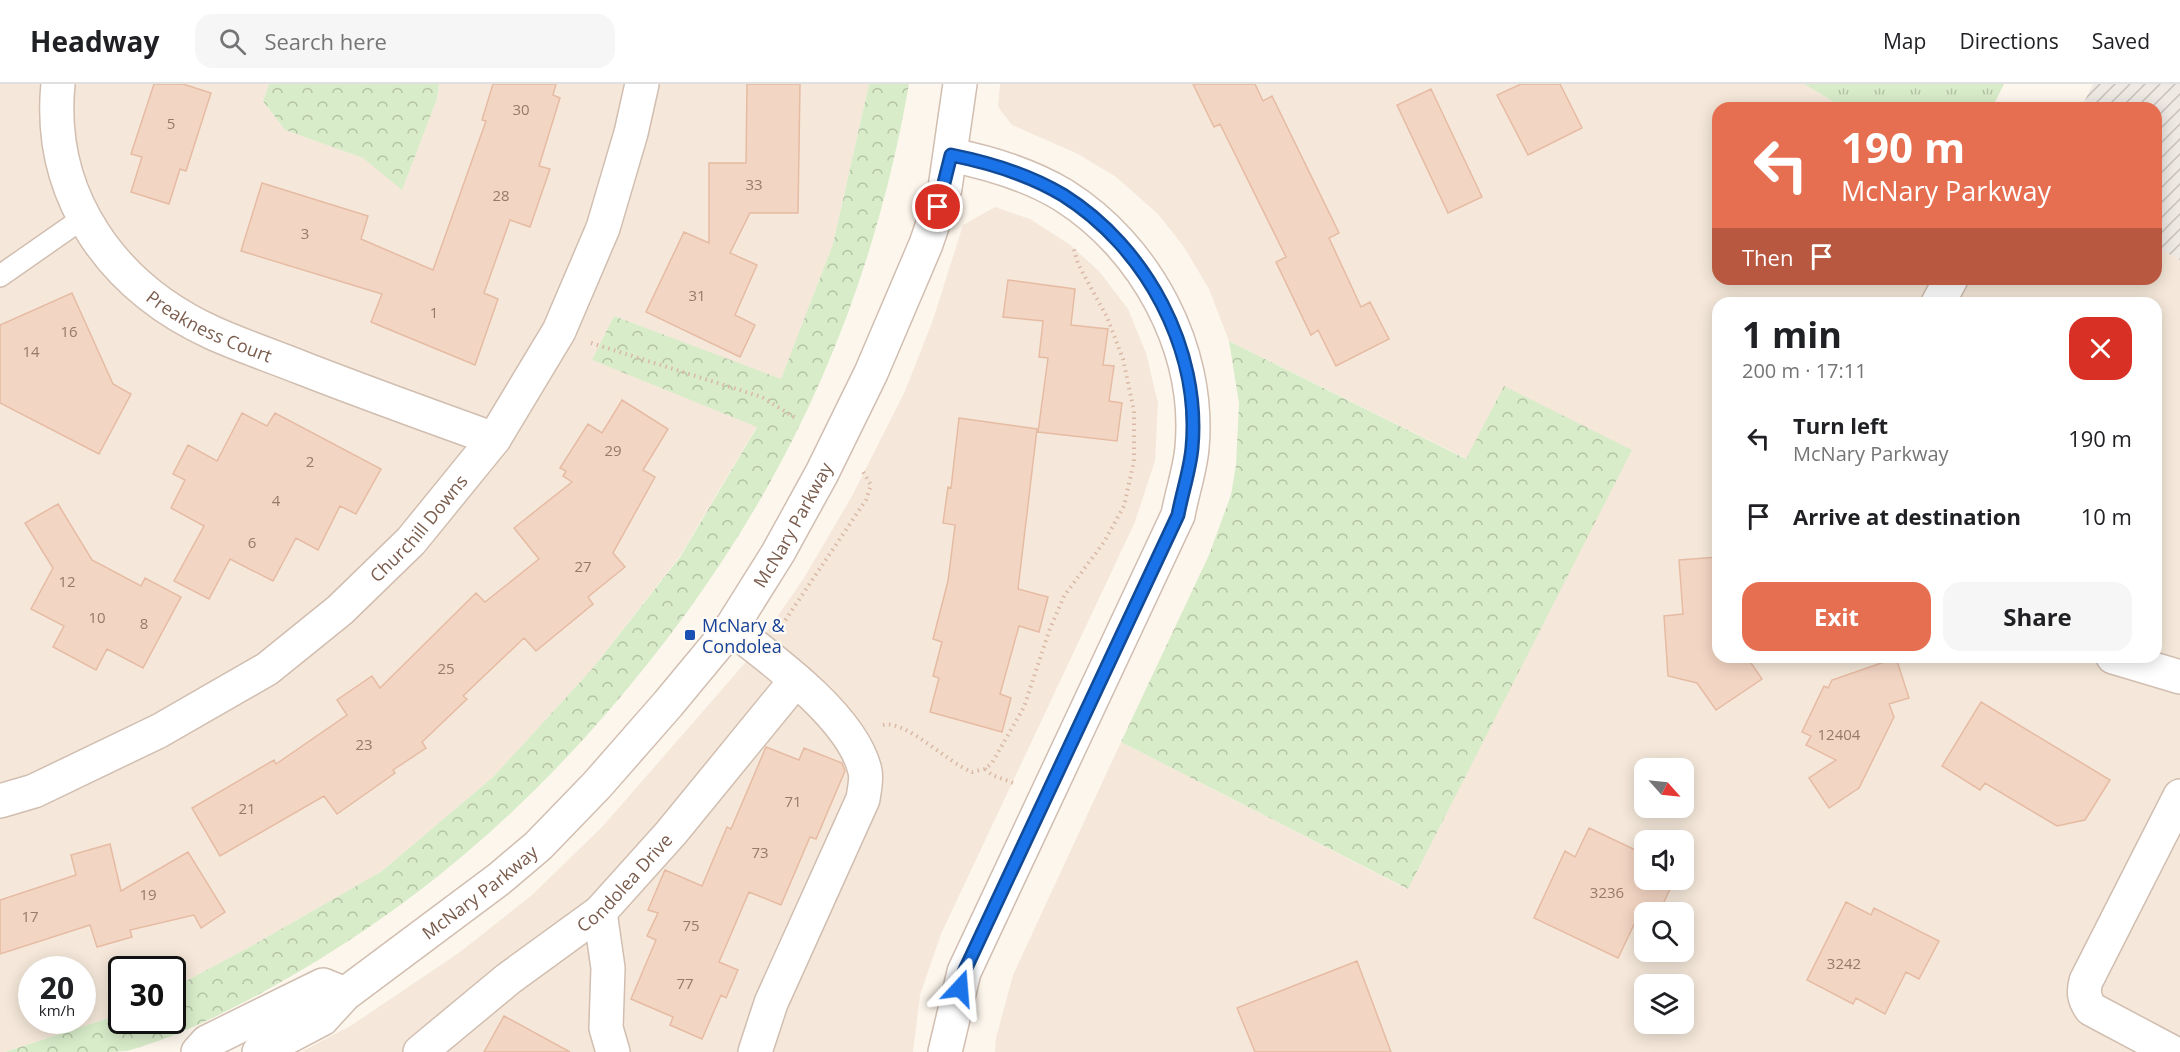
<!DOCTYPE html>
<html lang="en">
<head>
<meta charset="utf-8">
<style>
  :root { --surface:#fff; --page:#f6f6f6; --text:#202124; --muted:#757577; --line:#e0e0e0; --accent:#e76f51 }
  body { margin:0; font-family:"Open Sans",sans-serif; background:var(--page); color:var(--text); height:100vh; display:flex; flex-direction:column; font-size:22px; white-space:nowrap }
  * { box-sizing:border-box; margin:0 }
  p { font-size:20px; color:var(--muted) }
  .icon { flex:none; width:33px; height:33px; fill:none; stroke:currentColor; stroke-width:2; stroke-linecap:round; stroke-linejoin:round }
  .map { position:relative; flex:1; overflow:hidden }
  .panel { position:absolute; left:1712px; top:213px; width:450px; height:366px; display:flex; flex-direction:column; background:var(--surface); border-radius:18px; box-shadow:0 3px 15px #0003 }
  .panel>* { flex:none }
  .banner { position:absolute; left:1712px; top:18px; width:450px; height:183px; border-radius:18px; box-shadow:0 3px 15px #0003; background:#e76f51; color:#fff; overflow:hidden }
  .needle { width:39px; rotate:117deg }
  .fabs { position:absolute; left:1634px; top:674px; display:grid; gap:12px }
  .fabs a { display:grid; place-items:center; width:60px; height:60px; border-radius:12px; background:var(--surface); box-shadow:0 3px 15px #0003; font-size:30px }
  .speed { position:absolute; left:18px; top:872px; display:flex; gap:12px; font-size:30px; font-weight:700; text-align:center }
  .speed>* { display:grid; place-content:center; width:78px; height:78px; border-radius:50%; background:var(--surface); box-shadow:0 3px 15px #0003; line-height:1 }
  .speed small { font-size:15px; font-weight:400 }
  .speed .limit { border:3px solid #111; border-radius:9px; background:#fff; color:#111 }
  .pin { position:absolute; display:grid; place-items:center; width:51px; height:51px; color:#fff; margin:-26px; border:3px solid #fff; border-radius:50%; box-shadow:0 2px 6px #0007 }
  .me { position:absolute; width:66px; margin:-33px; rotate:19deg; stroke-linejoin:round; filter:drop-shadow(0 0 4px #0008) }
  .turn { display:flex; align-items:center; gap:21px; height:126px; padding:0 30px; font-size:27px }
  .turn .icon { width:78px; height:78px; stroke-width:2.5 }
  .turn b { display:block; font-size:42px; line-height:51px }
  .then { display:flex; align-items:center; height:57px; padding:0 30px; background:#0003; gap:12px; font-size:22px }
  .round { display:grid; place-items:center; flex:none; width:63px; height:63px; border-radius:18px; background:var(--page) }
  .overview { display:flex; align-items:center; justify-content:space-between; height:102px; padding:0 30px }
  h1 { font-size:36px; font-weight:700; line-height:45px }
  .primary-button { display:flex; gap:12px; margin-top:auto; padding:12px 30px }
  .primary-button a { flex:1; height:69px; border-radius:18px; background:var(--accent); color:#fff; font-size:24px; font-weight:700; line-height:69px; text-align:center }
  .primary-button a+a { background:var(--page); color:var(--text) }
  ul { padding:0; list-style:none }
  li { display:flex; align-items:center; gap:18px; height:78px; padding:0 30px }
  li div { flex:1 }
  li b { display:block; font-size:22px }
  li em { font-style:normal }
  header { display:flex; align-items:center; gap:36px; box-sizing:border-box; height:84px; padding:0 30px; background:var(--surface); border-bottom:2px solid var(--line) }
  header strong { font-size:28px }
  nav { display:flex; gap:33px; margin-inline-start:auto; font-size:21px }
  .search { width:420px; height:54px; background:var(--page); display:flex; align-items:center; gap:15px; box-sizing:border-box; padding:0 21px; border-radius:18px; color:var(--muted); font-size:22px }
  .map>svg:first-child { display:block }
  .residential { fill:#f5e8da; fill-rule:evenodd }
  .industrial { fill:url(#industrial-furrows) }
  .grass { fill:url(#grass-tufts) }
  .forest { fill:url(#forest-crowns) }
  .building { fill:#f3d5c3; stroke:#e6bba3; stroke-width:1.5 }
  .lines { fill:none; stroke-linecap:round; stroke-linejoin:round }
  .service-casing { stroke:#d1beb0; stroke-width:24 }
  .minor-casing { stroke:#d1beb0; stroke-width:36 }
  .tertiary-casing { stroke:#d1beb0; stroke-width:36 }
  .path { stroke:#d9b8a5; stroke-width:4; stroke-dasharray:1.5 4.5; stroke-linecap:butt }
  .service { stroke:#fff; stroke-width:21 }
  .minor { stroke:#fff; stroke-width:33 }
  .tertiary { stroke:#fff; stroke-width:33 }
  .route-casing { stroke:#114b97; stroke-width:15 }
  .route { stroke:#1a73e8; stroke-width:10 }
  .transit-dot { fill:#1a4fb4; stroke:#fffaf3; stroke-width:2 }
  .labels { text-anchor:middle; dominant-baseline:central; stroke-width:4.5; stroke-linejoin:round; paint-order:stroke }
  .number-label { font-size:15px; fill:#987a6a }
  .street-label { font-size:18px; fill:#7a5c4d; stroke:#fffaf3 }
  .transit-label { font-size:18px; fill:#164399; stroke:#fffaf3; text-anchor:start }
</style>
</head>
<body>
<header>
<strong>Headway</strong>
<div class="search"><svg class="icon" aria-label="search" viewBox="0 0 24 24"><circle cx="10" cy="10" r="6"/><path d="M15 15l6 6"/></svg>Search here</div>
<nav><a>Map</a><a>Directions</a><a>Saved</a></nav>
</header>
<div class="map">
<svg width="2180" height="968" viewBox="0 0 2180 968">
  <defs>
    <pattern id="industrial-furrows" width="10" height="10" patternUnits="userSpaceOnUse" patternTransform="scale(1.5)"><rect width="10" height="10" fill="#efe9e4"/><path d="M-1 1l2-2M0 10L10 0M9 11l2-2" fill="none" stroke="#c7c0bb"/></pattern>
    <pattern id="grass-tufts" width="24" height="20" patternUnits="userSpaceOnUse" patternTransform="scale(1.5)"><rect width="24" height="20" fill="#d8ecc9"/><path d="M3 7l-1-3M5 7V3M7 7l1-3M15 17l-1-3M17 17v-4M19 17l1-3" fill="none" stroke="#b4c2a5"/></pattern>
    <pattern id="forest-crowns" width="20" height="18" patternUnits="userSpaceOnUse" patternTransform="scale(1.5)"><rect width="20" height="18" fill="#d8ecc9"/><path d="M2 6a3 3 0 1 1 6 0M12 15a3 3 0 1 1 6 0" fill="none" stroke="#b4c2a5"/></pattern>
  </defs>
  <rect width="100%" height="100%" fill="#fdf6ec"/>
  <path class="residential" d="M0,0H269L263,17L285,46L363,74L402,105L437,15L439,0H869L833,160L781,296L614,232L592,276L757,342L680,472L592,585L493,693L382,787L255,860L173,904L172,885H122L121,930L5,968H0ZM32,885H82V936H32Z
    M1000,0H1804L1844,24H1718V195H2156V163L2180,176V968H995L996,954L1013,891L1121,658L1407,805L1467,375L1229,257L1209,205L1184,163L1158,130L1116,93L1078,70L1012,41L998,23ZM1718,219H2156V573H1718ZM1644,684H1683V723H1644ZM1644,756H1683V795H1644ZM1644,828H1683V867H1644ZM1644,900H1683V939H1644Z
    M995,123L1030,135L1069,160L1099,187L1128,225L1146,269L1158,319L1155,377L1135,438L941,850L920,911L913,968H301L352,941L460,868L532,811L603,742L745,579L804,494L852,412L905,307L933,236L963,141Z"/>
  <path class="industrial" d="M2093,0H2180V176L2156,163V24H2081Z"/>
  <path class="grass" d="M1804,0H2004L1992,24H1844Z"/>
  <path class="forest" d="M269,0H439L437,15L402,106L363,74L285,46L263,17Z
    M869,0H909C867,241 770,439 611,624C526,723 431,807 320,875C262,910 192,949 127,967C116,968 103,968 91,968C63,968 34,968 5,968L121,930L122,936H172L173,904L255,860L382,787L493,693L592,585L680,473L757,343L592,276L614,232L781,295L833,160Z
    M1229,257L1466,375L1504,302L1632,366L1408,805L1121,658L1209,471L1231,411L1236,381L1239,319Z"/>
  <path class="building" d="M154,0H183L211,9L186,87L180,85L169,120L131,108L142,73L131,70Z
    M493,0H556L553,11L560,14L539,82L550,85L530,143L510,136L484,209L498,215L475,281L371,238L382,210L241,167L262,99L368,132L361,155L433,186L486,37L482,36Z
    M747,0H800L798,129H750L730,169L757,181L735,231L755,241L740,273L646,228L684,148L709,159V79H746Z
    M1193,0H1255L1263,17L1272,12L1339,149L1329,154L1361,223L1370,218L1389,255L1336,282L1318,246L1311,251L1276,178L1286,173L1220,40L1214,43Z
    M1521,0H1560L1582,44L1528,71L1497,11Z
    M1431,5L1482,113L1448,129L1397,21Z
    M1008,196L1075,205L1071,241L1108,245L1103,281L1114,282L1109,317L1122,319L1117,357L1038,348L1048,274L1039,273L1043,237L1003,233Z
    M72,209L113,300L131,310L99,370L0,319V241Z
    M622,316L668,345L643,386L655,393L613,469L625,483L588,513L593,520L536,567L524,554L463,612L467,615L422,658L426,664L393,686L395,689L337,730L324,712L220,772L192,724L274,676L276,680L347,631L337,616L372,592L380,604L476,509L485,518L539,475L514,444L572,398L563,392L566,387L560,384L588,340L602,349Z
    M242,329L267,342L275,329L381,385L356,430L340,422L318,466L296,454L273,497L230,475L209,515L174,497L204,442L171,424L185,396L173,390L188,361L217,377Z
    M959,334L1037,345L1018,505L1048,513L1039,548L1019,542L1000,610L1011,614L1002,648L930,628L939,594L933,592L942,558L933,555L948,497L955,441L943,439L948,403L951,404Z
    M58,420L92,476L141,502L145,494L181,513L143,584L107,565L96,586L53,563L64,542L31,525L53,484L25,439Z
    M1718,473V573H1747L1762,595L1716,626L1697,599L1668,592L1664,532L1683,530L1679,476Z
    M1896,574L1909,614L1889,620L1894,633L1859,704L1829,724L1809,694L1836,676L1806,661L1811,652L1802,648L1824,602L1828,604L1832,596Z
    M1981,618L2110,696L2085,736L2057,742L1985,699L1980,706L1942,682Z
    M766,663L799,676L804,664L842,679L845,687L816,755L810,753L781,821L749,808L719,878L738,886L726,914L721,911L702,955L670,941L673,933L631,915L656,856L647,852L658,829L648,826L665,786L702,802L727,743L731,745Z
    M1589,744L1644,770V795H1675L1659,828H1640L1618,874L1534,834L1565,767L1575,773Z
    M110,760L121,807L188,768L225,828L201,844L194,831L130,846L132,853L97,863L90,841L0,870V816L76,791L71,771Z
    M1846,818L1871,831L1874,824L1939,857L1919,895L1906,888L1885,930L1856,914L1853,920L1807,896Z
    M1357,877L1391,968H1255L1237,924Z
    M504,932L570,968H484Z"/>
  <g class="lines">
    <g class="service-casing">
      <path id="service" d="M0,192L83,134"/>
    </g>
    <g class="minor-casing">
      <g id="minor">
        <path id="s1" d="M58,0C47,112 112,203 213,249C242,262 272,272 302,284C366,309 430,332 494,355"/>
        <path d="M1938,219L1951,195"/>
        <path d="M731,544C773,576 853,634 865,687C867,695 864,707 863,715L771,919L755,968"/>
        <path d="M2113,573L2180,593"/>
        <path id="s2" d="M0,717L34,707L159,647L267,585L340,526L411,457L494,355L559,247L603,144L631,49L642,0"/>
        <path d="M600,828L608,884L606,944L613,968"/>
        <path id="s3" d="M420,968L508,895L600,828L671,749L796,596"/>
        <path d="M945,968L964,888L1178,431C1182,409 1190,386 1192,364C1201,265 1146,163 1063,111C1028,90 991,79 951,71"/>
        <path d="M2172,968L2091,925C2084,915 2083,908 2086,897L2180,712"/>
      </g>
    </g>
    <g class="tertiary-casing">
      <g id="tertiary">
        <path d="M198,968L207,958L323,901L345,910"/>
        <path id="s4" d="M259,968L322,935L345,910L499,795L538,762L597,701L668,620L731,544L778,469L822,389L871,289L926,160L945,104L960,0"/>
      </g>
    </g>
    <path class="path" d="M591,259L762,313L797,335
      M782,541L866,416L871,401L862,386
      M883,641C905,635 948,679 972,688L985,685L992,679L1024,623L1049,547L1064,512L1104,458L1124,422L1134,377V327L1123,275L1107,233L1078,180L1073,162
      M985,685L992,691L1016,700"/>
    <use href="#service" class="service"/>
    <use href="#minor" class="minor"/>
    <use href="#tertiary" class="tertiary"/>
  </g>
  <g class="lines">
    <g class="route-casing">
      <path id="route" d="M938,123L951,71C991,79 1028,90 1063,111C1146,163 1201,265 1192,364C1190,386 1182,409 1178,431L964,888L960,904"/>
    </g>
    <use href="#route" class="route"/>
  </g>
  <rect class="transit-dot" x="684" y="545" width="12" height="12" rx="3"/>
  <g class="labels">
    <g class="number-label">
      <text x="521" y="25">30</text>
      <text x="171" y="39">5</text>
      <text x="754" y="100">33</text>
      <text x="501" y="111">28</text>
      <text x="305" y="149">3</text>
      <text x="697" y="211">31</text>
      <text x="434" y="228">1</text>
      <text x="69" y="247">16</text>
      <text x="31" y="267">14</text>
      <text x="613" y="366">29</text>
      <text x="310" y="377">2</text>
      <text x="276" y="416">4</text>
      <text x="252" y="458">6</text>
      <text x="583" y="482">27</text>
      <text x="67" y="497">12</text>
      <text x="97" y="533">10</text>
      <text x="144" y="539">8</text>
      <text x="446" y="584">25</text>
      <text x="1839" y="650">12404</text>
      <text x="364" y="660">23</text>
      <text x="793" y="717">71</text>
      <text x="247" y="724">21</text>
      <text x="760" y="768">73</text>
      <text x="1607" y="808">3236</text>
      <text x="148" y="810">19</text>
      <text x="30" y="832">17</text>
      <text x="691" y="841">75</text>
      <text x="1844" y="879">3242</text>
      <text x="685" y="899">77</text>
    </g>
    <g class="street-label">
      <text stroke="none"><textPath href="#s1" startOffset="308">Preakness Court</textPath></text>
      <text stroke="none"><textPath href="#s4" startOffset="760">McNary Parkway</textPath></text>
      <text stroke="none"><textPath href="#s2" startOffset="506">Churchill Downs</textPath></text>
      <text stroke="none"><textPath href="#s3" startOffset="266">Condolea Drive</textPath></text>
      <text stroke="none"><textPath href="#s4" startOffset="274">McNary Parkway</textPath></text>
    </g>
    <g class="transit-label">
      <text x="702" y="541">McNary &amp;<tspan x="702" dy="21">Condolea</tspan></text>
    </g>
  </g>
</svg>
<div class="fabs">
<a><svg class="needle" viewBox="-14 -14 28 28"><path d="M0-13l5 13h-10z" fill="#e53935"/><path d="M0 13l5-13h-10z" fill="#757577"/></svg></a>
<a><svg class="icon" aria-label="sound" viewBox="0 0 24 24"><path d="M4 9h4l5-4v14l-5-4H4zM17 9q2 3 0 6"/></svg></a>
<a><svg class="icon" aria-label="search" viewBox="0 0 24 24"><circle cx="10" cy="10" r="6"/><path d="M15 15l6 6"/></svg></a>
<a><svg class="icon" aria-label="layers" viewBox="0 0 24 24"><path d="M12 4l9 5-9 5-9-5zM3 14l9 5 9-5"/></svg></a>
</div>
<div class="speed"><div>20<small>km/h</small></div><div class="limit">30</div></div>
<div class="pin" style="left:938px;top:123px;background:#d93025"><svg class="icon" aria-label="arrive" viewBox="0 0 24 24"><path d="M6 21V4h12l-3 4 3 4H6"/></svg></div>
<svg class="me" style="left:960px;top:904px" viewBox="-20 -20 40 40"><path d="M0-17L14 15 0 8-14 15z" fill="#1a73e8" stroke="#fff" stroke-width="4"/></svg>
<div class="banner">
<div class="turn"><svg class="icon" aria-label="left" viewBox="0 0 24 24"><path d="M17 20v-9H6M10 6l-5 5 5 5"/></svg><div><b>190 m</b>McNary Parkway</div></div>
<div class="then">Then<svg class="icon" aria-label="arrive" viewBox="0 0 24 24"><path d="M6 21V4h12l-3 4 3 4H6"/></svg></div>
</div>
<section class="panel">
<div class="overview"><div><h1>1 min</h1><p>200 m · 17:11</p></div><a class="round" style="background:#d93025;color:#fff"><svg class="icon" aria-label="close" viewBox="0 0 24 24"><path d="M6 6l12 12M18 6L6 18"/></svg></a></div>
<ul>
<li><svg class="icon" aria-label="left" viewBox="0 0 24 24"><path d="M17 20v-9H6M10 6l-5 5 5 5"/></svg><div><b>Turn left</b><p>McNary Parkway</p></div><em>190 m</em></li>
<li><svg class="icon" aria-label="arrive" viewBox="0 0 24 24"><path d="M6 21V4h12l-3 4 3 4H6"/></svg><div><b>Arrive at destination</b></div><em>10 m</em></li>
</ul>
<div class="primary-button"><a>Exit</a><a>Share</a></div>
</section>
</div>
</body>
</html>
